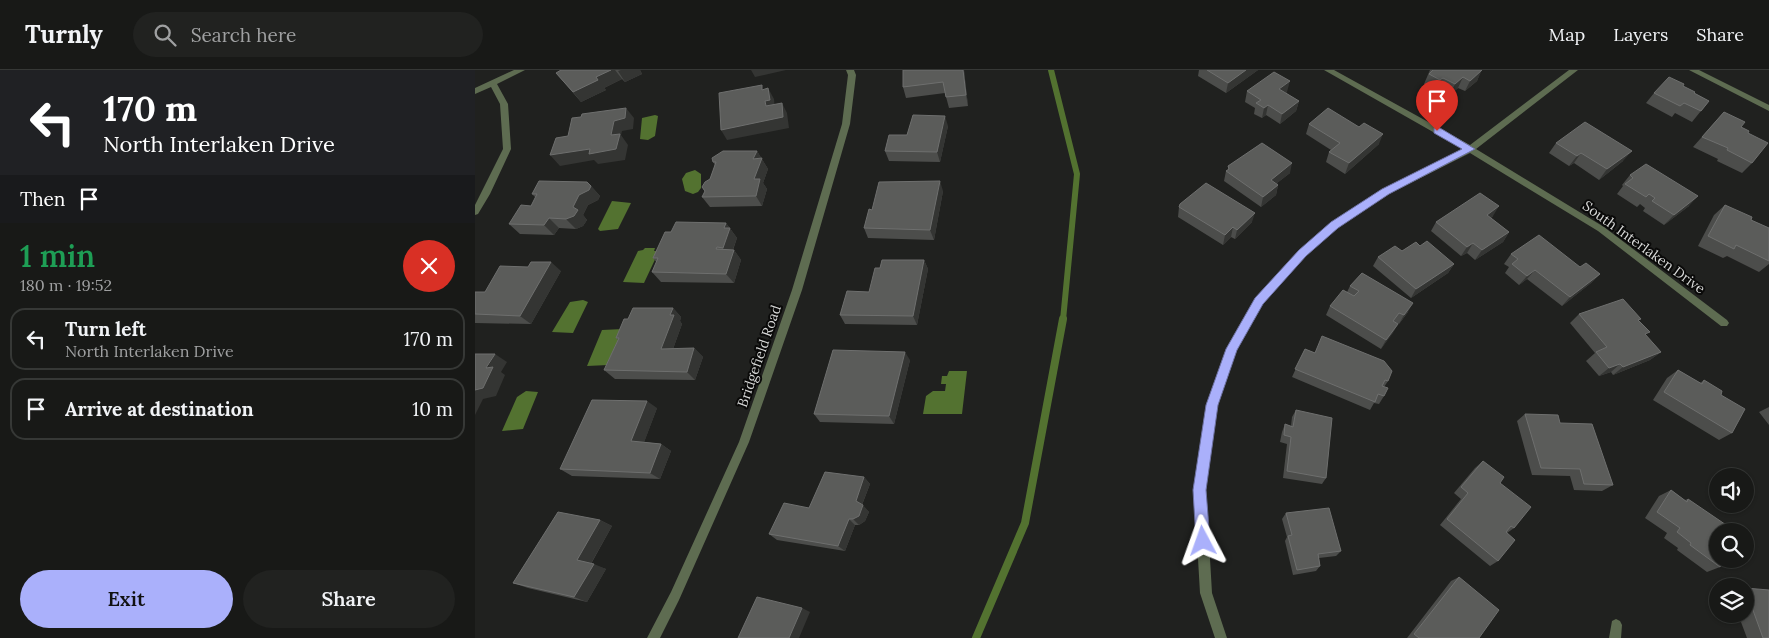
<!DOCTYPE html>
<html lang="en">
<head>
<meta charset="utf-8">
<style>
  :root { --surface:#181917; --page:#212220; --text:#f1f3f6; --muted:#9fa0a1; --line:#363836; --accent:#aab0fb }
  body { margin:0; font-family:Lora,serif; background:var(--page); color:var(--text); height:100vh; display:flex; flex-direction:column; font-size:19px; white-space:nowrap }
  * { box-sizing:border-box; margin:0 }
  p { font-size:16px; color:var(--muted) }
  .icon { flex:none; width:28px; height:28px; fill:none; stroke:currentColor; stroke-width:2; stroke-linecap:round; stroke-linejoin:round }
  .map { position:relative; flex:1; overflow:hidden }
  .details { display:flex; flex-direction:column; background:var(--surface); width:475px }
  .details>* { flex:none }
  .hud { background:#202124; color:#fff; overflow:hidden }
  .controls { position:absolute; left:1234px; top:398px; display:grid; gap:10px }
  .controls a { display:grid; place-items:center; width:45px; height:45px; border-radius:50%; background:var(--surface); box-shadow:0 1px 4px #0004,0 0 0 1px var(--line); font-size:25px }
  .pin { position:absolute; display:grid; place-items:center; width:42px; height:42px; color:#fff; margin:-51px -21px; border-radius:50% 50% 50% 0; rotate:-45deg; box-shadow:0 0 5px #0007 }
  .pin .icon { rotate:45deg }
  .me { position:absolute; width:55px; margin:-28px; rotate:356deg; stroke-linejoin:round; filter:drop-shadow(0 0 4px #0008) }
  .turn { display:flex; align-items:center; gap:18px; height:105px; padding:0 20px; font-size:22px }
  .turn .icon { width:65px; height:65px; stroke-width:2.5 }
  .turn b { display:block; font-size:35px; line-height:42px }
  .then { display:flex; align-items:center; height:48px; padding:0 20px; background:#0003; gap:10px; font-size:19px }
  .round { display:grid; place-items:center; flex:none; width:52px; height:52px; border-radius:26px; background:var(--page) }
  .head { display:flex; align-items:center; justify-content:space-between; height:85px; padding:0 20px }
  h1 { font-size:30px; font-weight:600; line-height:38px; color:#1e9e55 }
  .cta { display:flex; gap:10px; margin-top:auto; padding:10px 20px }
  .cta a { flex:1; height:58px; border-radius:30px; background:var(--accent); color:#111; font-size:20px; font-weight:600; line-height:58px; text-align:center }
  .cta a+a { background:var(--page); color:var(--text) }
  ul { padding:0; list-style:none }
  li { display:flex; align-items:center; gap:15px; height:62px; margin:0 10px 8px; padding:0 10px; border:2px solid var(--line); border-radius:15px }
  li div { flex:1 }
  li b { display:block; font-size:19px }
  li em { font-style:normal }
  header { display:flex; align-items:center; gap:30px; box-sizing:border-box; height:70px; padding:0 25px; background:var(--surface); border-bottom:1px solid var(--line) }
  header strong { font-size:24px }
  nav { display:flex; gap:28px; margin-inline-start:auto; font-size:18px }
  .search { width:350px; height:45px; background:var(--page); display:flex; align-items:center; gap:12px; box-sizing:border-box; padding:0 18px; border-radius:28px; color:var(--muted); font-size:19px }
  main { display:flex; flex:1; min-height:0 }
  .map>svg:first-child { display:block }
  .water { fill:#537230 }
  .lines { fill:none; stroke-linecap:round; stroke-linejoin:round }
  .stream-far1 { stroke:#537230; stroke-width:6 }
  .stream { stroke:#537230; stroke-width:8 }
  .minor { fill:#5e6c51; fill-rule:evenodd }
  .wall { fill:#4c4d4b }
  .shaded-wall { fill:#343533 }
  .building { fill:#5b5c5a; stroke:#6e6f6e }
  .route { fill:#aab0fb; stroke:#6e72a3 }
  .labels { text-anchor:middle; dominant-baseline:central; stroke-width:4; stroke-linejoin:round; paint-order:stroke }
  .street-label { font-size:14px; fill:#d8d9d8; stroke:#0a0a09 }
</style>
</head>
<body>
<header>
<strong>Turnly</strong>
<div class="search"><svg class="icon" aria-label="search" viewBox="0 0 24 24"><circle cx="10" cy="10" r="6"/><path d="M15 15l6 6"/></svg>Search here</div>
<nav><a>Map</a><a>Layers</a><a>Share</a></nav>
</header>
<main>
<section class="details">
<div class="hud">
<div class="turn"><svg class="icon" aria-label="left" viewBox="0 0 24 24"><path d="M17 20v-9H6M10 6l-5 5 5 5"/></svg><div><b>170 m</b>North Interlaken Drive</div></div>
<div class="then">Then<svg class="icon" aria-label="arrive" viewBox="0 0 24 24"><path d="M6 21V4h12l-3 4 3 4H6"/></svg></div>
</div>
<div class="head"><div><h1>1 min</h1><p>180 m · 19:52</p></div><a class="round" style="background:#d93025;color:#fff"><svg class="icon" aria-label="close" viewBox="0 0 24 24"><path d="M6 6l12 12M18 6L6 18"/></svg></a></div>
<ul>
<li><svg class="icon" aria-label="left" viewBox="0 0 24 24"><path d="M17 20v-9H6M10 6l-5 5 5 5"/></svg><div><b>Turn left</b><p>North Interlaken Drive</p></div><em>170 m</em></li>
<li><svg class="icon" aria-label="arrive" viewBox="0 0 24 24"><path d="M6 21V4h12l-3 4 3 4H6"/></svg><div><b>Arrive at destination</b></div><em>10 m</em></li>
</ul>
<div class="cta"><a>Exit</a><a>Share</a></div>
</section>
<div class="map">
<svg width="1294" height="568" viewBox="0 0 1294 568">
  <rect width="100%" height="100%" fill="#20211f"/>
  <path class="water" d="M180,45L183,46L180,66L173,70L165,69L167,48Z
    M220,100L226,104V118L223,122L218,124L210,121L207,109L211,103Z
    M137,131L156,133L143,159L125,161L123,159Z
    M170,178H180L179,181H184L169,213L148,212L163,181L168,180Z
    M108,230L113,232L98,263L77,262L95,232Z
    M148,259L133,295L112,296L127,260Z
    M474,301H492L487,344H448L451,326L458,321H470L471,314H466L467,306H472Z
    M51,321L63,322L48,359L27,361L42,327Z"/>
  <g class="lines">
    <path class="stream-far1" d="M576,0L602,104L588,250"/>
    <path class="stream" d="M501,568L550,453L588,249"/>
    <path class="minor" d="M39,0H50L22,14L33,34L36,79L15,124L3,144L0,145V135L28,79L25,34L16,17L0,24V18Z
      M371,0H379L381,5L375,54L327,220L274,372L204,530L185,568H172L196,522L264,372L317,220L367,54L373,5Z
      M849,0H859L995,75L1094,0H1103L1001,79L1129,157L1252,250L1254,253L1252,256H1246L1123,161L995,83L914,124L863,157L831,186L787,234L762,280L742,335L731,420L737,523L752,568H740L725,523L719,420L732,335L753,276L781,228L825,180L857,153L908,120L988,79Z
      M1214,0H1224L1294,35V41Z
      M1141,549L1145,551L1147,555L1146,568H1134L1137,551Z"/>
  </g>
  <path class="wall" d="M86,0H165L167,4L150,12L147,9L129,18L131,20L106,32L81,3Z
    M428,0H489L493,36L474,38L470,23L431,28L428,17Z
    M724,0H783L751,23L723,6Z
    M955,0H1006L1002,11L990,21L983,18L975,25L963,18L960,20L949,14Z
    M1208,16L1219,23L1234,31L1217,52L1200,43L1197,47L1171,33L1179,23Z
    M772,21L812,22L811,23L824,31L821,41L805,54L791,45L787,48L779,44L780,38L770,32Z
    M1249,42L1273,63L1277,93L1267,103L1242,91L1243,89L1218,77Z
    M834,54L904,74L870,104L851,92L854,82L856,80L831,64Z
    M473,56L465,92L414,91L410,81L432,65Z
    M1081,73L1148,91L1124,110L1099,93L1094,96L1074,83Z
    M282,81L293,99L288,113L292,119L287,136L235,137L227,127L230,122L227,117L235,109L240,95L238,92Z
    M753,96L815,103L802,113L803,115L801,125L786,137L749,111L751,101L753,100Z
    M1155,105L1214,136L1189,155L1168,141L1170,138L1165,134L1162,137L1142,124L1148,116L1147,115Z
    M116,116L125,126L123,130L113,135L108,145L112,150L108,156L101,159L84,158L79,165L45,164L34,154L56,136L61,128L57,124Z
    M468,121L459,170L393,168L389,158L397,140Z
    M1250,135L1276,150L1294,158V194L1284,202L1252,186L1248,188L1223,176L1239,145Z
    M704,137L777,152L760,169L756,167L748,175L703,147Z
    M1018,146L1016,148L1034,162L1028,172L1000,190L992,183L986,186L956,161L961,152Z
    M251,153L262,168L258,180H259L266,190L259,213L186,212L177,202L182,193L178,188L196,162Z
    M945,176L979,194L973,203L936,228L898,196L903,187L927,181Z
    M1036,184L1125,204L1116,213L1087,236L1052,209L1044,215L1030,203L1034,197L1029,194Z
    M449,190L453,199L442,255L370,254L365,245Z
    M86,201L56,254L0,253V222H10Z
    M875,216L933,242L924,254L919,252L923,254L906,279L851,245L855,236L872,222Z
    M198,238L206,247L205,251L207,254L198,279L219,278L228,287L220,310L140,309L129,300L143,270L141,268L153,249Z
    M1104,244L1164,251L1171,266L1186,282L1175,290L1138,305L1136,302L1124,306L1111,291L1120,283L1095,253Z
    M830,279L913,311L909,317V326L904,334L899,333L895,340L817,307Z
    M435,290L419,354L345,352L339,344Z
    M1203,300L1225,313L1229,310L1246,325L1257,363L1244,370L1178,330L1192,308Z
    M1294,337V355L1284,342Z
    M182,338L169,372L186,374L196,381L185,409L97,406L85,399Z
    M821,340L851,408L847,414L808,408L812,374L805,372L807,362L810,354L816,356L817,347Z
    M1050,344L1085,353L1138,415L1127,421L1099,420L1095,406L1057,405L1042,351Z
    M1008,391L1025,413L1039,458L1032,463L1023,491L1015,496L965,455L986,429L979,423L1000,398Z
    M389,407L395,414L387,435L394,442L390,451L384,455H380L370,481L302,470L294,464L334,438Z
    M1196,420L1210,430L1213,429L1245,497L1232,502L1202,480L1203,478L1189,468L1192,463L1170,448L1184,426Z
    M811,443L866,481L861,486L844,488L845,496L841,501L818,505L810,471L812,467L807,449Z
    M125,450L137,456L116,494L131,499L112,532L53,518L38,513Z
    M984,507L1004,568H932L976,511Z
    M1270,518L1294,568H1272L1263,544H1270Z"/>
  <path class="shaded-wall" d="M136,0H140L147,9L129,18L121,7Z
    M146,0H165L167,4L150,12L143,1Z
    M276,0H311L280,7Z
    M488,0H489L493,36L491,25Z
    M771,0H783L751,23L753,13Z
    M1007,0L1002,11L990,21L995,11Z
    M988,7L983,18L975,25L980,14Z
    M968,8L963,18L960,20L965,10Z
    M123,10L131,20L106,32L98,22Z
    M815,11L812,22L802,30L804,19Z
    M293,18L299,29L300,41L291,36L290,31Z
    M824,31L821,41L805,54L807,44Z
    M307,33L312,43L314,58L252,70L246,60Z
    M793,35L791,45L787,48L789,38Z
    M151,38L159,48L158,59L147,61L146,65L153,75L150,90L123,94L119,90L85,96L75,85L136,65L139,51Z
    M470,46L473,56L465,92L462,82Z
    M908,64L904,74L870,104L874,93Z
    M282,81L293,99L288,113L292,119L287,136L281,126L278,89Z
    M1157,81L1148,91L1124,110L1132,99Z
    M1106,83L1099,93L1094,96L1102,86Z
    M817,93L815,103L793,120L796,110Z
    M465,111L468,121L459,170L455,160Z
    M803,115L801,125L786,137L788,127Z
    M116,116L125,126L123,130L113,135L108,145L112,150L108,156L101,159L91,149L104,125Z
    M1223,126L1214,136L1189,155L1199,145Z
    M1024,136L1018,146L1006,154L1012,145Z
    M780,143L777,152L760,169L762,160Z
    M74,148L84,158L79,165L69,155Z
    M251,153L262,168L255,187L248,178L249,158Z
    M758,157L756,167L748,175L750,165Z
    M1034,162L1028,172L1000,190L1007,180Z
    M998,173L992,183L986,186L992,177Z
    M259,180L266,190L259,213L251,204Z
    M449,190L453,199L442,255L438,246Z
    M76,192L86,201L56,254L45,246Z
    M979,194L973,203L936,228L941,219Z
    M1060,200L1052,209L1044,215L1052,206Z
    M1125,204L1116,213L1087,236L1095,227Z
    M938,233L933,242L924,254L929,245Z
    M198,238L206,247L205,251L207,254L195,287L186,279L195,245Z
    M923,254L918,263L906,279L911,270Z
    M219,278L228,287L220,310L212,302Z
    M430,282L435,290L419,354L414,346Z
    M1186,282L1175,290L1138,305L1148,297Z
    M20,284L32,292L26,302L30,305L21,326L8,329L0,345V320Z
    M1145,294L1136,302L1124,306L1134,298Z
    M172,331L182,338L167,378L156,371Z
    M186,374L196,381L185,409L175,403Z
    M389,407L395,414L386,437L381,431Z
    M388,435L394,442L390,451L384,455L378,449Z
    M374,449L380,455L370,481L363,476Z
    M125,450L137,456L115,495L102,490Z
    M119,494L131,499L112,532L99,527Z
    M327,538L335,542L324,568H314Z"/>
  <path class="building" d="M86,0H136L121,7L123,10L98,22L81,3Z
    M428,0H488L491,25L471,27L468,12L428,17Z
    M732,0H771L753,13Z
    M958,0H1007L995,11L988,7L980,14L968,8L965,10L954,4Z
    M799,2L815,11L804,19L824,31L807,44L793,35L789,38L781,33L786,30L772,21Z
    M1194,7L1209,14L1208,16L1220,22L1219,23L1234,31L1226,41L1209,33L1205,36L1179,23Z
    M287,15V20L293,18L295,30L290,31L291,36L307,33L308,47L246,60L244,23Z
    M151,38L150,48L139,51L136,65L145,64L141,79L114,84L115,79L75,85L81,68L93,66L97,48L106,47L107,44Z
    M853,38L884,57L889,53L908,64L874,93L854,82L865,73L834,54Z
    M1249,42L1270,52L1266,57L1274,61L1273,63L1293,73L1277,93L1252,80L1253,78L1227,67Z
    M438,45L470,46L462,82L410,81L414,65H432Z
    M1110,52L1157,81L1132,99L1106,83L1102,86L1081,73Z
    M787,73L817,93L796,110L803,115L788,127L751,101L754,99L753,96Z
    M248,81H282L278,89L287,88L279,109H285L281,126L227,127L230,121L227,117L230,112L235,109L241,92H238L237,88Z
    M1171,94L1223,126L1199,145L1177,131L1180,128L1174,124L1171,127L1150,114L1158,108L1155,105Z
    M64,111L112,112L116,116L114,120L104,125L98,137L103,140L99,146L91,149L74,148L69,155L34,154L46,135L56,136L62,124H57Z
    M465,111L455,160L389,158L394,139L397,140L404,112Z
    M731,113L780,143L762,160L758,157L750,165L704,137L705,134Z
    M1005,123L1024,136L1012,145L1034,162L1007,180L998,173L992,177L961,152Z
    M1250,135L1277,147L1276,150L1294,158V191L1261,175L1259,179L1233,166Z
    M201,152L251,153L249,158H255L248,178L242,177L241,179L259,180L251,204L177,202L183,188H178L190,162H196Z
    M1064,165L1105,197L1111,193L1125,204L1095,227L1060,200L1052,206L1037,194L1043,189L1036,184Z
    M952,171L979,194L941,219L903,187L920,176L927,181L941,172L945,176Z
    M407,190H449L438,246L365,245L372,221L394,222L400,198H405Z
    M56,192H76L45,246L0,244V222H10L25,196L53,197Z
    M887,203L938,233L929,245L924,243L918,251L923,254L911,270L855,236L868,220L879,226L884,221L875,216Z
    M1148,229L1166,249L1163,250L1175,262L1170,264L1186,282L1148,297L1145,294L1134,298L1121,282L1132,277L1104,244Z
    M158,238H198L195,245H199L186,279L219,278L212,302L129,300L144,268H141L149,249H153Z
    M847,266L909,291L917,301L913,311L910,310L907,316L913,318L909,326L903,324L900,332L820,299L830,279L840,283Z
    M358,280L430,282L414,346L339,344Z
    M0,284H20L11,298L18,297L8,318L0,320Z
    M1203,300L1227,314L1229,310L1247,321L1246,325L1270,339L1257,363L1189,322Z
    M117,330L172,331L156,371L186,374L175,403L85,399Z
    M821,340L857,348L851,408L812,401L816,367L809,365L810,354L818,357Z
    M1050,344L1083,345L1085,353L1117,354L1138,415L1109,414L1105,399L1066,398Z
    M1008,391L1029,407L1025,413L1056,437L1039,458L1036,456L1031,462L1040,470L1023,491L972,449L993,423L986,417Z
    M350,402L389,407L381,431L388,435L384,446L378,449H374L363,476L294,464L309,433L334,438Z
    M1196,420L1212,432L1213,429L1260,461H1242V489H1250L1245,497L1215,475L1216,473L1202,462L1205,458L1182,442Z
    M854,438L866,481L843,484L845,496L822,500L813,466L817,465L811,443Z
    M83,442L125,450L102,490L119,494L99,527L38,513Z
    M984,507L1024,540L1004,568H944L939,564Z
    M1270,518L1294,520V568H1288Z
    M282,527L327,538L314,568H263Z"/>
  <path class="route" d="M959,58H965L1000,79L914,124L863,158L831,186L788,234L762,280L743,335L731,420L735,471L733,476L728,478L723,476L721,471L718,420L731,335L751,279L780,228L824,180L856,152L907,119L987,79L959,63Z"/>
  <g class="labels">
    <g class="street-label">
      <text transform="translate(1169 177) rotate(36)">South Interlaken Drive</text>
      <text transform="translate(284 286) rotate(-71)">Bridgefield Road</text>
    </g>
  </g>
</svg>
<div class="controls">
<a><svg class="icon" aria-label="sound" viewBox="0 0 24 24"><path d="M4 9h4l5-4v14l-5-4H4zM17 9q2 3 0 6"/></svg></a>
<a><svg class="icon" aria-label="search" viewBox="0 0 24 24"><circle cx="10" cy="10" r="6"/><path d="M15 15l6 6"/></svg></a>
<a><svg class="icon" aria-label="layers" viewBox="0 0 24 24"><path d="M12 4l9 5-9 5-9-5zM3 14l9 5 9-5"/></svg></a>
</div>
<div class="pin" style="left:962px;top:61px;background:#d93025"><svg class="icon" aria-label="arrive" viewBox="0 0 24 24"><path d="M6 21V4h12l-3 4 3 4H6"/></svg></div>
<svg class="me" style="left:728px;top:471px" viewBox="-20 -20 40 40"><path d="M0-17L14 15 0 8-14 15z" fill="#aab0fb" stroke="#fff" stroke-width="4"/></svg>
</div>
</main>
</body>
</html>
